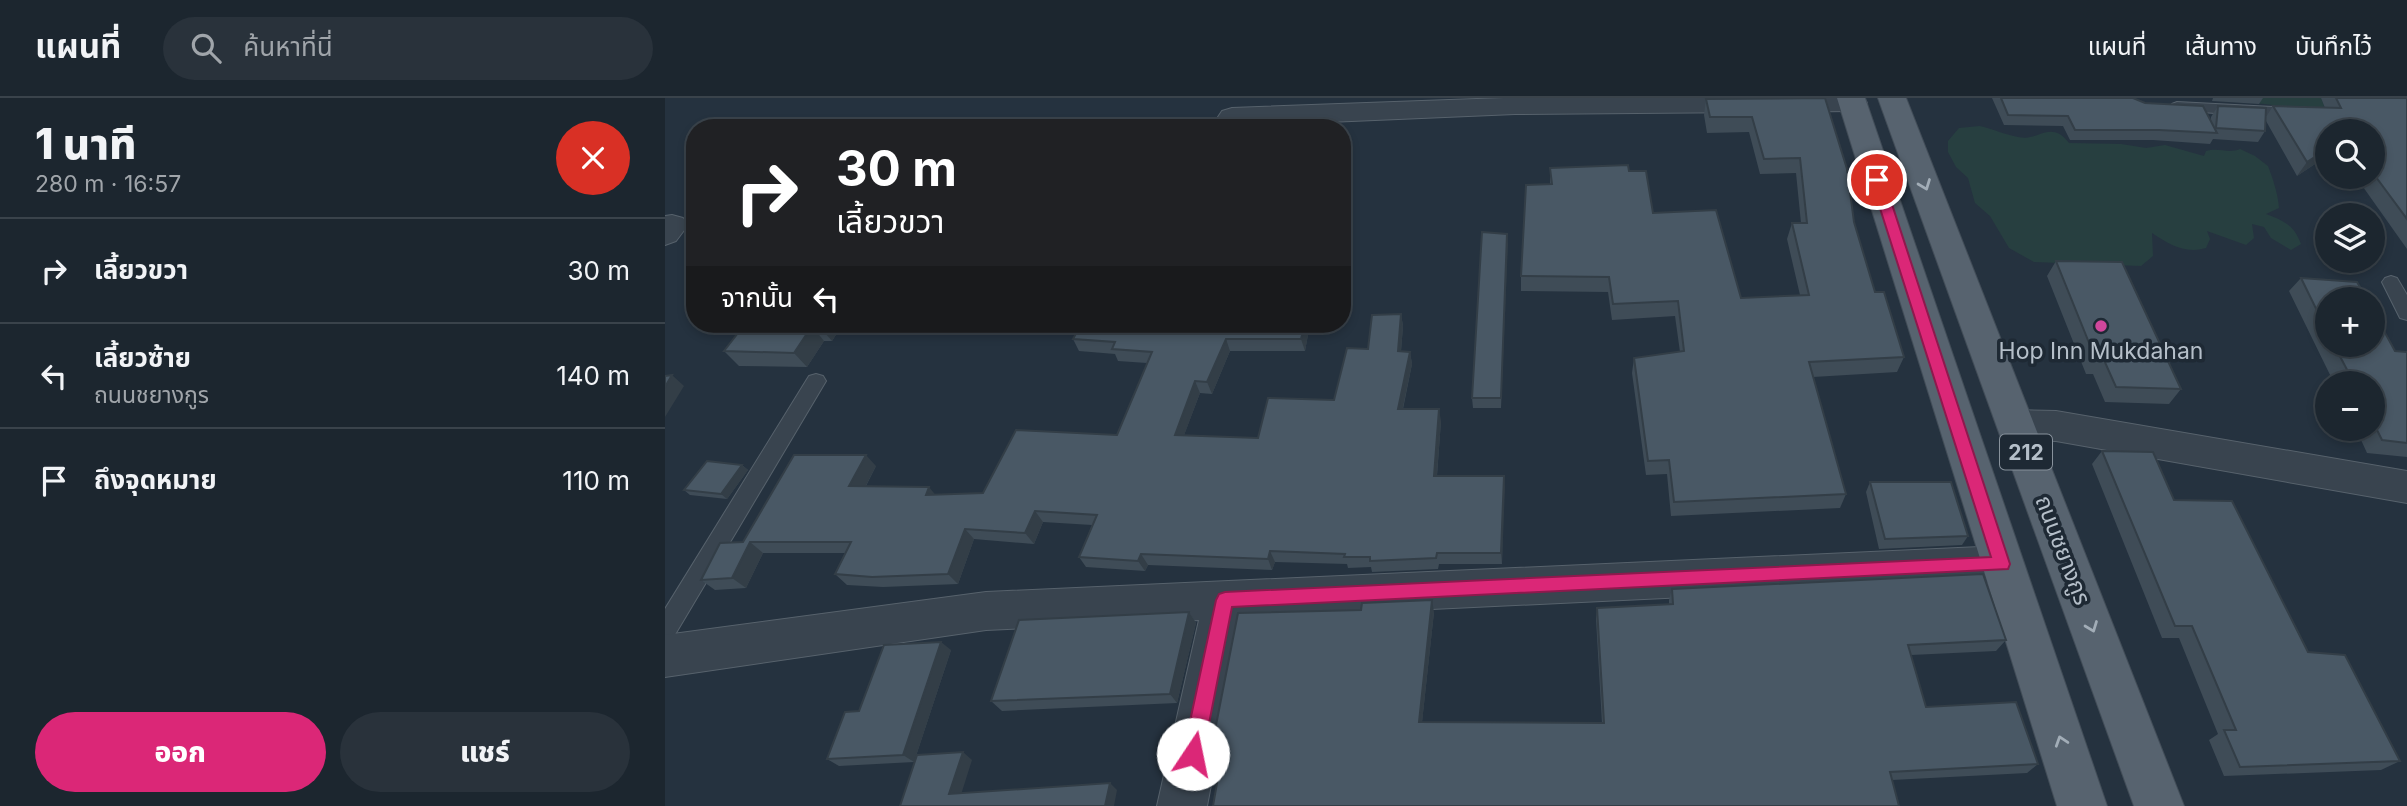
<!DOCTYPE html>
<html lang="th">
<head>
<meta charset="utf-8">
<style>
  :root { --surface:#1c262f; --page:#29323b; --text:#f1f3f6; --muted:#a0a5aa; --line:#3a434b; --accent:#db2777 }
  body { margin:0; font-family:Inter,"Noto Sans Thai",sans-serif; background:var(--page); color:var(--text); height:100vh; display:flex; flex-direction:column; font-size:26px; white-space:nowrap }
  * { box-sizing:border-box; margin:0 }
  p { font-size:23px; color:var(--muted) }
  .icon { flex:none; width:38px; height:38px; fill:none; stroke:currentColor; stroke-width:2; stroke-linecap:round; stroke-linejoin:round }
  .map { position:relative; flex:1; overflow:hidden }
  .sheet { display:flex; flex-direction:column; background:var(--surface); width:665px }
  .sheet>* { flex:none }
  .guide { position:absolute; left:21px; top:21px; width:665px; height:214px; border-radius:28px; box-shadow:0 4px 10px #0003,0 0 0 2px var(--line); background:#202124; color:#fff; overflow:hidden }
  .buttons { position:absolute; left:1650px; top:21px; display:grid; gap:14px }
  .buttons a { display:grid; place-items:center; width:70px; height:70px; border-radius:50%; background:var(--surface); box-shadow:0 4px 10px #0003,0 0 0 2px var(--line); font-size:35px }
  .pin { position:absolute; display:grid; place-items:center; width:60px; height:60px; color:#fff; margin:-30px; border:4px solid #fff; border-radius:50%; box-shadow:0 2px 7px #0007 }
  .me { position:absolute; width:77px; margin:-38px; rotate:11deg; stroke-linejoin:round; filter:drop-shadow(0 0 5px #0008) }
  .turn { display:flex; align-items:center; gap:24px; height:147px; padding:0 35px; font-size:32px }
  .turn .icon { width:91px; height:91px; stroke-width:2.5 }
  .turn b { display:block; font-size:49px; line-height:60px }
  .then { display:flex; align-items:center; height:66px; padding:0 35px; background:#0003; gap:14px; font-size:26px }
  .round { display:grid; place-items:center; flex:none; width:74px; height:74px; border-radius:37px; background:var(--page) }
  .headline { display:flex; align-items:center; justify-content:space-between; height:119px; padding:0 35px }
  h1 { font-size:42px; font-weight:800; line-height:52px }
  .action { display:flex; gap:14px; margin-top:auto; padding:14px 35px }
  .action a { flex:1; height:80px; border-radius:42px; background:var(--accent); color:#fff; font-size:28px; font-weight:800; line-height:80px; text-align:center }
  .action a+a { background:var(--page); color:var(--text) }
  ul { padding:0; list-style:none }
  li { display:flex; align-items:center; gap:21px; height:105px; padding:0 35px; border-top:2px solid var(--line) }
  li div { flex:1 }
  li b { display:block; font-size:26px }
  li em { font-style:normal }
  header { display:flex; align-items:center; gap:42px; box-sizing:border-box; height:98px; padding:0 35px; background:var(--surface); border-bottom:2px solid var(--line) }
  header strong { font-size:33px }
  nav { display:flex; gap:38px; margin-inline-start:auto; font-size:24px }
  .search { width:490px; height:63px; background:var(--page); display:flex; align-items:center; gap:18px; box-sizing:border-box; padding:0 24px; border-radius:38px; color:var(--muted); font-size:26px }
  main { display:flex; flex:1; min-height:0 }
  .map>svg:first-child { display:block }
  .green { fill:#273f40 }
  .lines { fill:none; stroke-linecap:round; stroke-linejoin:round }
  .service-casing { stroke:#57626c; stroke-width:2 }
  .minor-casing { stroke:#57626c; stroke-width:2 }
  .primary-casing { stroke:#424d58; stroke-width:2 }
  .service { fill:#39444f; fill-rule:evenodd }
  .minor { fill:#39444f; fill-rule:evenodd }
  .primary { fill:#57636f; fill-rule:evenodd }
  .wall { fill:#3f4c57 }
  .shaded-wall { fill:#333e47 }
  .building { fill:#495865; stroke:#333e47; stroke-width:2 }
  .oneway { stroke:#a2adb7 }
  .route { fill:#db2777; stroke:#8e194d; stroke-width:2 }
  .hotel-dot { fill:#d1479c; stroke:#1e2934; stroke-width:2.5 }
  .labels { text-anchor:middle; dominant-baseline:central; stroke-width:7; stroke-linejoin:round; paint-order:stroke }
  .shield { fill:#1e2934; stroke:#88929c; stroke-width:2 }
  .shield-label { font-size:21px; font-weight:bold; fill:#b5bfc9 }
  .poi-label { font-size:23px; fill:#b5bfc9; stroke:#1e2934 }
  .street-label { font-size:23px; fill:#b5bfc9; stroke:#1e2934 }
</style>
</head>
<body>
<header>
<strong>แผนที่</strong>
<div class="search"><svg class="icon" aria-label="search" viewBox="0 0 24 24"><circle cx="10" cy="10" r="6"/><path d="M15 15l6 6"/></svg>ค้นหาที่นี่</div>
<nav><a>แผนที่</a><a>เส้นทาง</a><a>บันทึกไว้</a></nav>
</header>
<main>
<section class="sheet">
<div class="headline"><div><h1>1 นาที</h1><p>280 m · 16:57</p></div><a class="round" style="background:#d93025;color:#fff"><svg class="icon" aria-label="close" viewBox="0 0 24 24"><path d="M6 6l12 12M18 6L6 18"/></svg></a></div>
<ul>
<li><svg class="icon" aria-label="right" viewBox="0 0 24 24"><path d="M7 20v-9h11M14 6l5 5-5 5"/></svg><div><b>เลี้ยวขวา</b></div><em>30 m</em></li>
<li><svg class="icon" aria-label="left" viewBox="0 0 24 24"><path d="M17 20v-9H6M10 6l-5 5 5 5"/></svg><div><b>เลี้ยวซ้าย</b><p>ถนนชยางกูร</p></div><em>140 m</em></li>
<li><svg class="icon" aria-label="arrive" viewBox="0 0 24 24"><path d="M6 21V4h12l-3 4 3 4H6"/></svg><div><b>ถึงจุดหมาย</b></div><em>110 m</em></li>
</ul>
<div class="action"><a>ออก</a><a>แชร์</a></div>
</section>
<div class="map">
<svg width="1742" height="708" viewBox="0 0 1742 708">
  <rect width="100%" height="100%" fill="#25323f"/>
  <path class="green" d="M1546,0H1656L1661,13Z
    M1315,28C1328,31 1341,37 1353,39C1374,44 1385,21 1404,45L1456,46L1481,50L1500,47L1539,58L1541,53C1554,49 1563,56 1575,51L1590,58L1603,68C1608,81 1613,96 1614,110L1601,116C1619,123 1629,127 1636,146L1626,152L1606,140L1599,129L1587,126L1589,140L1581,147L1542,133L1545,141L1541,150C1520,156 1505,147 1487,135L1488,158L1476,168L1369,164L1344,150L1325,118L1310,105L1303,80L1291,69L1283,54V43L1294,30Z"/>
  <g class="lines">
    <g class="service-casing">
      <path id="service" d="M1512,4L1608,9L1616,14L1608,19L1507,12L1504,9L1507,6Z
        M1726,178L1732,180L1742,197V222L1735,220L1717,184L1720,180Z
        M151,276L158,278L161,283L158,288L8,540L0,543V511L144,278Z"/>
    </g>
    <g class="minor-casing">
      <path id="minor" d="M839,0H1199L1202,5L1198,11L1188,13L850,16L567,28L557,25L553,19L557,13L567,10Z
        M7,117L18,120L23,127L11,143L0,147V118Z
        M1351,312L1391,313L1742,373V405L1391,343L1351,342L1338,337L1332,327L1338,317Z
        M1337,448L1352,453L1358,466L1352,479L1337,484L578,520L542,708H492L534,522L321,532L0,579V537L321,494Z"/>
    </g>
    <g class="primary-casing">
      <path id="primary" d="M1172,0H1200L1442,708H1392Z
        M1213,0H1241L1519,708H1469Z"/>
    </g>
    <use href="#service" class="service"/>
    <use href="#minor" class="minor"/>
    <use href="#primary" class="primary"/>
  </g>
  <path class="wall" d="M1160,0L1189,124L1210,194L1239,259L1232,274L1148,279L1181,396L1175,410L1006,418L1002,376L981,377L967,275L969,260L1015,254L1010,218L947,222L943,194L856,193V178L885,86V70L964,73L988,115L1076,200L1135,197L1122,141L1127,125H1136L1131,75L1095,76L1084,34L1042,35L1039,17L1041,1Z
    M1327,0H1468L1480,5L1546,24V19L1553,8L1601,19L1608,8L1660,10L1656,0H1742V151L1691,79H1708V33H1662V58L1632,78L1601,23L1600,33L1593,44L1548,41L1545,46L1488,42H1405L1398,28L1339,27Z
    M1548,0H1598L1594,6L1547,3Z
    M842,136L836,310H808L807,300Z
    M1391,163L1516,291L1504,306L1440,304L1428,276H1421L1382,178Z
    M1636,180L1662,201V247H1708L1730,253L1742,254V359L1702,355L1691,331H1708V285H1669L1624,193Z
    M736,216L738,228L736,253L745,254L747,266L738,311L776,323L772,378H839L837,466H774L773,471L707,474L706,469L683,470L682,466L610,464L607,472L483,467L480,473L421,469L414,459L427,427L378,424L369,446L309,441L293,486L218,489L182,487L170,476L181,455H98L81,490L50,492L36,482L78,444L211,368L201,388L271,397L318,395L452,337L482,265L453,263L450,256L414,253L408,241L416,226H645L640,253H565L547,296L535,295L519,337L593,340L669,302L703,251Z
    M80,226H178L167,243H159L142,269L74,268L59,253Z
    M1437,353L1509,402L1643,554L1735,663L1716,672L1559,678L1544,642L1553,636L1514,540H1497L1427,366Z
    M77,367L83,372L62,401L25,397L19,392Z
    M1205,384L1303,438L1297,447L1214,451L1201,394Z
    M1007,491L1341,542L1331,553L1246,557L1261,609L1373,666L1362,675L1227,682L550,678L543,668L769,514L757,624L937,625L931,521L932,510L1004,506V502Z
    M524,514L531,525L512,605L337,613L326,603Z
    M286,552L249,664L174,668L162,661L194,613Z"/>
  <path class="shaded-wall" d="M1662,51V58L1632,78L1642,64Z
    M842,136L843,146L836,310V300Z
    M736,216L738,228L735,265L733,253Z
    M156,226H178L167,243L154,228Z
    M640,226H645L640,253L636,241Z
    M147,228L159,243L142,269L129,255Z
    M561,241L565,253L547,296L542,284Z
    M745,254L747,266L735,323L733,311Z
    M7,277L19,288L0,319V289Z
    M530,283L535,295L515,348L510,337Z
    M774,311L776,323L771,389L769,378Z
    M201,357L211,368L195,399L184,388Z
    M77,367L83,372L62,401L56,396Z
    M839,378L840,389L837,466L836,455Z
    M264,389L273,400L261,397Z
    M370,413L378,424L369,446L360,435Z
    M300,431L309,441L293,486L283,476Z
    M85,444L98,455L81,490L67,480Z
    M605,453L610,464L607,472L603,461Z
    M476,456L483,467L480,473L473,463Z
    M767,502L769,514L756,634L754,624Z
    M524,514L531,525L512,605L505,596Z
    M276,544L286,552L249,664L238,657Z
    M298,654L307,662L294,703L284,696Z
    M445,685L452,692L449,708H440Z"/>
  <path class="building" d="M1160,0L1182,71L1189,124L1210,194H1219L1239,259L1144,264L1181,396L1009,404L1004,362L983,363L969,260L1019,253L1013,203L948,206L944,179L856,178L861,87L887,86L885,70L963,67L964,73H981L988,115L1051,112L1076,200L1144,197L1127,125H1142L1135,60L1099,61L1087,19H1045L1041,1Z
    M1336,0H1468L1480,5L1538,8L1552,35L1494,32H1410L1403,18L1343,17Z
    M1671,0H1742V121L1708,75V33H1662V51L1642,64L1608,8L1676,10Z
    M1553,8L1601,10L1600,33L1551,30Z
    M817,134L842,136L836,300H807Z
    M1391,163L1457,164L1516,291L1451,289L1439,262H1431Z
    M1636,180L1692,184L1702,201H1662V233Z
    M1708,213L1730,253L1742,254V345L1717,342L1708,324V285H1689L1669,247H1708Z
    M736,216L733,253L745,254L733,311H774L769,378H839L836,455H772L771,460L705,463V459H679L680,456L605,453L603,461L476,456L473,463L414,459L432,417L370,413L360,435L300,431L283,476L207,479L170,476L186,444H85L67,480L36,482L55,445L78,444L129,357H201L184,388L264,389L261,397L318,395L351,332L452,337L487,254L447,251L450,244L408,241L416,226H640L636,241H561L542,284L530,283L510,337L593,340L603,300L669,302L682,250L703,251L707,217Z
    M80,226H156L154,228H147L129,255L59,253Z
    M7,277L0,289V278Z
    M1437,353L1488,354L1509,402L1567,403L1643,554L1680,557L1735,663L1575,669L1559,632H1571L1527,528H1510Z
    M42,363L77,367L56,396L19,392Z
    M1205,384H1286L1303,438L1220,441Z
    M1318,476L1341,542L1243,547L1261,609L1351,604L1373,666L1225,674L1234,708H548L555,668H543L573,515L696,512L697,505L767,502L754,624L939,625L932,510L1008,506L1007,491Z
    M524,514L505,596L326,603L354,522Z
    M276,544L238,657L162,661L180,614L194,613L219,547Z
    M298,654L284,696L445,685L440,708H235L252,657Z"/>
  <defs><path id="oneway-chevron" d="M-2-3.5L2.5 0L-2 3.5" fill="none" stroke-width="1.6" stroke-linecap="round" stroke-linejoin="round" transform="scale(1.75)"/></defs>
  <g class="oneway">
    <use href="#oneway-chevron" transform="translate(1260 87) rotate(69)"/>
    <use href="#oneway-chevron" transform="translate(1427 529) rotate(69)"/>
    <use href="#oneway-chevron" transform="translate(1396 643) rotate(-108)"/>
  </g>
  <path class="route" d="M1212,78L1219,82L1345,466L1343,471L567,509L538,656L535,663L528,666L521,663L518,656L551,502L554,496L560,494L1326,459L1206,82Z"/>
  <circle class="hotel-dot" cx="1436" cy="228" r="7"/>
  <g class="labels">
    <rect class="shield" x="1335" y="336.5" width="52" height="35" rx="5"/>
    <g class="shield-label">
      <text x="1361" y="354">212</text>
    </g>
    <g class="poi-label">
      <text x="1436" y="253">Hop Inn Mukdahan</text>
    </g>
    <g class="street-label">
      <text transform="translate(1398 452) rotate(69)">ถนนชยางกูร</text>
    </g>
  </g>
</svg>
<div class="buttons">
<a><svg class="icon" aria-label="search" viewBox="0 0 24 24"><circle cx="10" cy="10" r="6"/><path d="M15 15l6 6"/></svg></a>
<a><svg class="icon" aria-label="layers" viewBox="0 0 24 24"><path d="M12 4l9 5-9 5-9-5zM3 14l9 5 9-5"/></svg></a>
<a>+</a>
<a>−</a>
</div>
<div class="pin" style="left:1212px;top:82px;background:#d93025"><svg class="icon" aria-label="arrive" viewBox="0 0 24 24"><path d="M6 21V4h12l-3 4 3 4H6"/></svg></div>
<svg class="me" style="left:528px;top:656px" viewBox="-20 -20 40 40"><circle r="19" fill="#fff"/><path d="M0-13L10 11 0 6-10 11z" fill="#db2777"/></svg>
<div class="guide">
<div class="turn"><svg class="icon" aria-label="right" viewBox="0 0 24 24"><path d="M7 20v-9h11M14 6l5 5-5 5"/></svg><div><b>30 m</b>เลี้ยวขวา</div></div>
<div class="then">จากนั้น<svg class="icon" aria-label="left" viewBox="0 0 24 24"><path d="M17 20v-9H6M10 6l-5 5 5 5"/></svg></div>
</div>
</div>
</main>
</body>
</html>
